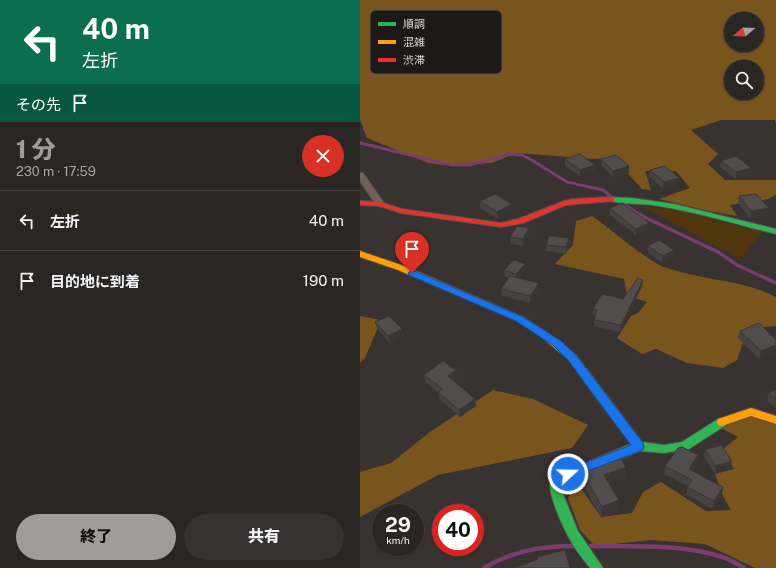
<!DOCTYPE html>
<html lang="ja">
<head>
<meta charset="utf-8">
<style>
  :root { --surface:#2a2624; --page:#363231; --text:#f1f3f6; --muted:#a5a5a6; --line:#464341; --accent:#a39b99 }
  body { margin:0; font-family:"Public Sans","Noto Sans JP",sans-serif; background:var(--page); color:var(--text); height:100vh; display:flex; flex-direction:column; font-size:15px; white-space:nowrap }
  * { box-sizing:border-box; margin:0 }
  p { font-size:13px; color:var(--muted) }
  .icon { flex:none; width:22px; height:22px; fill:none; stroke:currentColor; stroke-width:2; stroke-linecap:round; stroke-linejoin:round }
  .map { position:relative; flex:1; overflow:hidden }
  .panel { display:flex; flex-direction:column; background:var(--surface); width:360px }
  .panel>* { flex:none }
  .top-card { background:#0b6e4f; color:#fff; overflow:hidden }
  .needle { width:26px; rotate:251deg }
  .fabs { position:absolute; left:364px; top:12px; display:grid; gap:8px }
  .fabs a { display:grid; place-items:center; width:40px; height:40px; border-radius:50%; background:var(--surface); box-shadow:0 1px 3px #0004,0 0 0 1px var(--line); font-size:20px }
  .speed { position:absolute; left:12px; top:504px; display:flex; gap:8px; font-size:20px; font-weight:700; text-align:center }
  .speed>* { display:grid; place-content:center; width:52px; height:52px; border-radius:50%; background:var(--surface); box-shadow:0 1px 3px #0004,0 0 0 1px var(--line); line-height:1 }
  .speed small { font-size:10px; font-weight:400 }
  .speed .limit { border:6px solid #d22; background:#fff; color:#111 }
  .pin { position:absolute; display:grid; place-items:center; width:34px; height:34px; color:#fff; margin:-41px -17px; border-radius:50% 50% 50% 0; rotate:-45deg; box-shadow:0 0 4px #0007 }
  .pin .icon { rotate:45deg }
  .me { position:absolute; width:44px; margin:-22px; rotate:69deg; stroke-linejoin:round; filter:drop-shadow(0 0 3px #0008) }
  .turn { display:flex; align-items:center; gap:14px; height:84px; padding:0 16px; font-size:18px }
  .turn .icon { width:52px; height:52px; stroke-width:2.5 }
  .turn b { display:block; font-size:28px; line-height:34px }
  .then { display:flex; align-items:center; height:38px; padding:0 16px; background:#0003; gap:8px; font-size:15px }
  .round { display:grid; place-items:center; flex:none; width:42px; height:42px; border-radius:21px; background:var(--page) }
  .summary { display:flex; align-items:center; justify-content:space-between; height:68px; padding:0 16px }
  h1 { font-size:24px; font-weight:800; line-height:30px; color:var(--accent) }
  .button { display:flex; gap:8px; margin-top:auto; padding:8px 16px }
  .button a { flex:1; height:46px; border-radius:24px; background:var(--accent); color:#111; font-size:16px; font-weight:800; line-height:46px; text-align:center }
  .button a+a { background:var(--page); color:var(--text) }
  ul { padding:0; list-style:none }
  li { display:flex; align-items:center; gap:12px; height:60px; padding:0 16px; border-top:1px solid var(--line) }
  li div { flex:1 }
  li b { display:block; font-size:15px }
  li em { font-style:normal }
  main { display:flex; flex:1; min-height:0 }
  .map>svg:first-child { display:block }
  .green { fill:#50360a }
  .forest { fill:#79551e; fill-rule:evenodd }
  .lines { fill:none; stroke-linecap:round; stroke-linejoin:round }
  .stream-far2 { stroke:#793d6f; stroke-width:3 }
  .stream-far1 { stroke:#793d6f; stroke-width:3.5 }
  .stream { stroke:#793d6f; stroke-width:4.5 }
  .street-casing { stroke:#55504e; stroke-width:2 }
  .fast-casing { stroke:#55504e; stroke-width:2 }
  .slow-casing { stroke:#55504e; stroke-width:2 }
  .jam-casing { stroke:#55504e; stroke-width:2 }
  .street { fill:#716158; fill-rule:evenodd }
  .fast { fill:#30b455; fill-rule:evenodd }
  .slow { fill:#ff9f0a; fill-rule:evenodd }
  .jam { fill:#e5322d; fill-rule:evenodd }
  .wall { fill:#474242 }
  .shaded-wall { fill:#393636 }
  .building { fill:#524d4d; stroke:#393636 }
  .route { fill:#1a73e8; stroke:#114b97 }
  .key { fill:#1f1818; stroke:#585050; stroke-width:1 }
  .key-label { font-size:11px; fill:#dcd3d2 }
</style>
</head>
<body>
<main>
<section class="panel">
<div class="top-card">
<div class="turn"><svg class="icon" aria-label="left" viewBox="0 0 24 24"><path d="M17 20v-9H6M10 6l-5 5 5 5"/></svg><div><b>40 m</b>左折</div></div>
<div class="then">その先<svg class="icon" aria-label="arrive" viewBox="0 0 24 24"><path d="M6 21V4h12l-3 4 3 4H6"/></svg></div>
</div>
<div class="summary"><div><h1>1 分</h1><p>230 m · 17:59</p></div><a class="round" style="background:#d93025;color:#fff"><svg class="icon" aria-label="close" viewBox="0 0 24 24"><path d="M6 6l12 12M18 6L6 18"/></svg></a></div>
<ul>
<li><svg class="icon" aria-label="left" viewBox="0 0 24 24"><path d="M17 20v-9H6M10 6l-5 5 5 5"/></svg><div><b>左折</b></div><em>40 m</em></li>
<li><svg class="icon" aria-label="arrive" viewBox="0 0 24 24"><path d="M6 21V4h12l-3 4 3 4H6"/></svg><div><b>目的地に到着</b></div><em>190 m</em></li>
</ul>
<div class="button"><a>終了</a><a>共有</a></div>
</section>
<div class="map">
<svg width="416" height="568" viewBox="0 0 416 568">
  <rect width="100%" height="100%" fill="#383230"/>
  <path class="green" d="M282,206L314,210L402,232L380,259Z"/>
  <path class="forest" d="M0,0H416V124L415,120H361L331,130L358,154L348,164L365,180H416V195L408,199L370,205L377,216L348,211L299,199L330,188L316,171H285L291,190L282,189L254,158L233,159L157,153L131,163L82,165L69,163L7,138L0,120ZM371,19H397V45H371ZM371,67H397V93H371Z
    M232,216C251,229 268,245 288,258C293,261 299,265 304,267C339,280 385,280 416,297V326L388,328L377,360L363,368L327,363L296,349L282,354L257,338L271,316L278,313L287,302L267,296L264,279L195,264L213,245L216,221Z
    M0,316L21,320L5,358L0,363Z
    M133,390L173,399L228,425L212,448L78,475L0,517V472L31,463L70,432Z
    M381,414L416,424V568H395L345,544L291,540L235,546L220,530L208,498L216,481L241,517L272,513L283,492L301,482L346,511L371,510L362,494L355,474L374,469L363,449L378,437L361,428Z"/>
  <g class="lines">
    <path class="stream-far2" d="M0,143L92,165H110L149,154L162,155L175,162L207,182L243,190L253,198
      M260,202L286,218"/>
    <path class="stream-far1" d="M284,217L358,252L377,265L416,283"/>
    <path class="stream" d="M231,546C274,547 320,543 362,557C370,559 377,564 384,568
      M124,568C152,551 181,546 214,546"/>
    <g class="street-casing">
      <path id="street" d="M0,173H3L23,202L24,204L23,206H17L0,181Z"/>
    </g>
    <g class="fast-casing">
      <path id="fast" d="M248,197L272,198L314,204L416,229V234C375,224 334,211 292,205C283,204 253,204 247,199Z
        M244,396L248,397L282,442L304,445L322,442L358,419L362,418L366,419L367,422L366,425L329,449L304,453L280,451L201,483L203,494L218,531L243,568H230C222,558 214,548 208,536C202,525 185,488 191,477L271,444L240,403L239,400L240,397Z"/>
    </g>
    <g class="slow-casing">
      <path id="slow" d="M0,251L44,266L163,317L185,331L216,355L248,397L249,400L248,403L244,404L240,403L208,359L179,335L157,321L38,270L0,257Z
        M391,408L416,416V424L391,416L362,426L358,425L357,422L358,419Z"/>
    </g>
    <g class="jam-casing">
      <path id="jam" d="M251,197L255,199L254,201L206,205L163,223L141,227L41,213L19,206L0,205V201L20,202L42,209L141,223L158,219L204,201L213,199Z"/>
    </g>
    <use href="#street" class="street"/>
    <use href="#fast" class="fast"/>
    <use href="#slow" class="slow"/>
    <use href="#jam" class="jam"/>
  </g>
  <path class="wall" d="M205,159L235,171L220,176L205,166Z
    M241,159L269,173L253,177L241,165Z
    M361,161L391,168L390,174L376,179L360,167Z
    M290,170L319,184L303,189L289,176Z
    M379,196L409,208L407,215L390,218L378,203Z
    M120,201L153,211L138,219L120,208Z
    M250,208L288,230L276,235L250,215Z
    M169,235L163,246L151,244L150,237Z
    M209,238V245L206,254L186,251V245Z
    M44,241L70,254L60,259L45,248Z
    M288,246L314,250L313,257L302,263L288,253Z
    M165,264V271L159,278L179,283V290L170,303L142,296L141,289L149,278L145,277L144,270Z
    M282,286L260,332L234,326V320L235,316L232,315L233,309L263,299Z
    M15,322L42,329L43,336L30,343L17,329Z
    M380,331L416,340V352L399,359L378,338Z
    M96,370L97,377L93,380L116,406L100,417L79,399L78,392L65,382L64,375Z
    M416,389V408L407,401L409,393Z
    M345,450L370,468L355,474L344,457Z
    M338,455L337,462L332,471L363,487L362,494L352,509L326,494L328,486L304,474L305,466Z
    M266,467L265,478L249,483L258,511L241,517L221,481L222,471Z"/>
  <path class="shaded-wall" d="M235,165V171L220,176V170Z
    M269,166V173L253,177V171Z
    M391,168L390,174L376,179V172Z
    M319,178V184L303,189L304,182Z
    M152,204L153,211L138,219L137,212Z
    M409,208L407,215L390,218L391,211Z
    M289,223L288,230L276,235V229Z
    M169,228V235L163,246V239Z
    M209,238V245L206,254V247Z
    M69,247L70,254L60,259L59,252Z
    M314,250L313,257L302,263L303,256Z
    M165,264V271L156,281V274Z
    M283,280L282,286L260,332L261,325Z
    M179,283V290L170,303V296Z
    M42,329L43,336L30,343L28,336Z
    M416,345V352L399,359L401,351Z
    M96,370L97,377L89,383L88,376Z
    M115,399L116,406L100,417L99,410Z
    M338,455L337,462L328,476L329,469Z
    M372,461L370,468L355,474L356,466Z
    M266,467L265,478L244,485V475Z
    M363,487L362,494L352,509L354,501Z
    M259,500L258,511L241,517L242,507Z"/>
  <path class="building" d="M220,154L235,165L220,170L205,159Z
    M256,155L269,166L253,171L241,159Z
    M376,156L391,168L376,172L361,161Z
    M305,166L319,178L304,182L290,170Z
    M135,194L152,204L137,212L120,201Z
    M396,194L409,208L391,211L379,196Z
    M262,203L289,223L276,229L250,208Z
    M157,226L169,228L163,239L150,237Z
    M55,236L69,247L59,252L44,241Z
    M189,236L209,238L206,247L186,245Z
    M299,240L314,250L303,256L288,246Z
    M154,260L165,264L156,274L144,270Z
    M150,276L179,283L170,296L141,289Z
    M278,278L283,280L261,325L234,320L237,310L233,309L242,294L263,299Z
    M29,316L42,329L28,336L15,322Z
    M399,323L416,340V345L401,351L380,331Z
    M83,361L96,370L88,376L115,399L99,410L78,392L83,389L64,375Z
    M416,389V399L409,393Z
    M361,445L372,461L356,466L345,450Z
    M322,447L338,455L329,469L363,487L354,501L327,487L332,480L305,466L318,448Z
    M260,457L266,467L244,475L259,500L242,507L222,471Z
    M205,550L210,568H154L178,559L177,557Z"/>
  <path class="route" d="M52,270L163,317L201,341L215,354L283,443L284,446L283,450L212,477L208,479L204,477L202,474L204,471L271,445L208,360L194,346L156,321L49,275L48,273Z"/>
  <rect x="10" y="10" width="132" height="64" rx="6" class="key"/>
  <rect x="18" y="22" width="18" height="4" fill="#30b455"/>
  <rect x="18" y="40" width="18" height="4" fill="#ff9f0a"/>
  <rect x="18" y="58" width="18" height="4" fill="#e5322d"/>
  <g class="key-label">
    <text x="43" y="28">順調</text>
    <text x="43" y="46">混雑</text>
    <text x="43" y="64">渋滞</text>
  </g>
</svg>
<div class="fabs">
<a><svg class="needle" viewBox="-14 -14 28 28"><path d="M0-13l5 13h-10z" fill="#e53935"/><path d="M0 13l5-13h-10z" fill="#a5a5a6"/></svg></a>
<a><svg class="icon" aria-label="search" viewBox="0 0 24 24"><circle cx="10" cy="10" r="6"/><path d="M15 15l6 6"/></svg></a>
</div>
<div class="speed"><div>29<small>km/h</small></div><div class="limit">40</div></div>
<div class="pin" style="left:52px;top:273px;background:#d93025"><svg class="icon" aria-label="arrive" viewBox="0 0 24 24"><path d="M6 21V4h12l-3 4 3 4H6"/></svg></div>
<svg class="me" style="left:208px;top:474px" viewBox="-20 -20 40 40"><circle r="17" fill="#1a73e8" stroke="#fff" stroke-width="3"/><path d="M0-11L8 9 0 5-8 9z" fill="#fff"/></svg>
</div>
</main>
</body>
</html>
